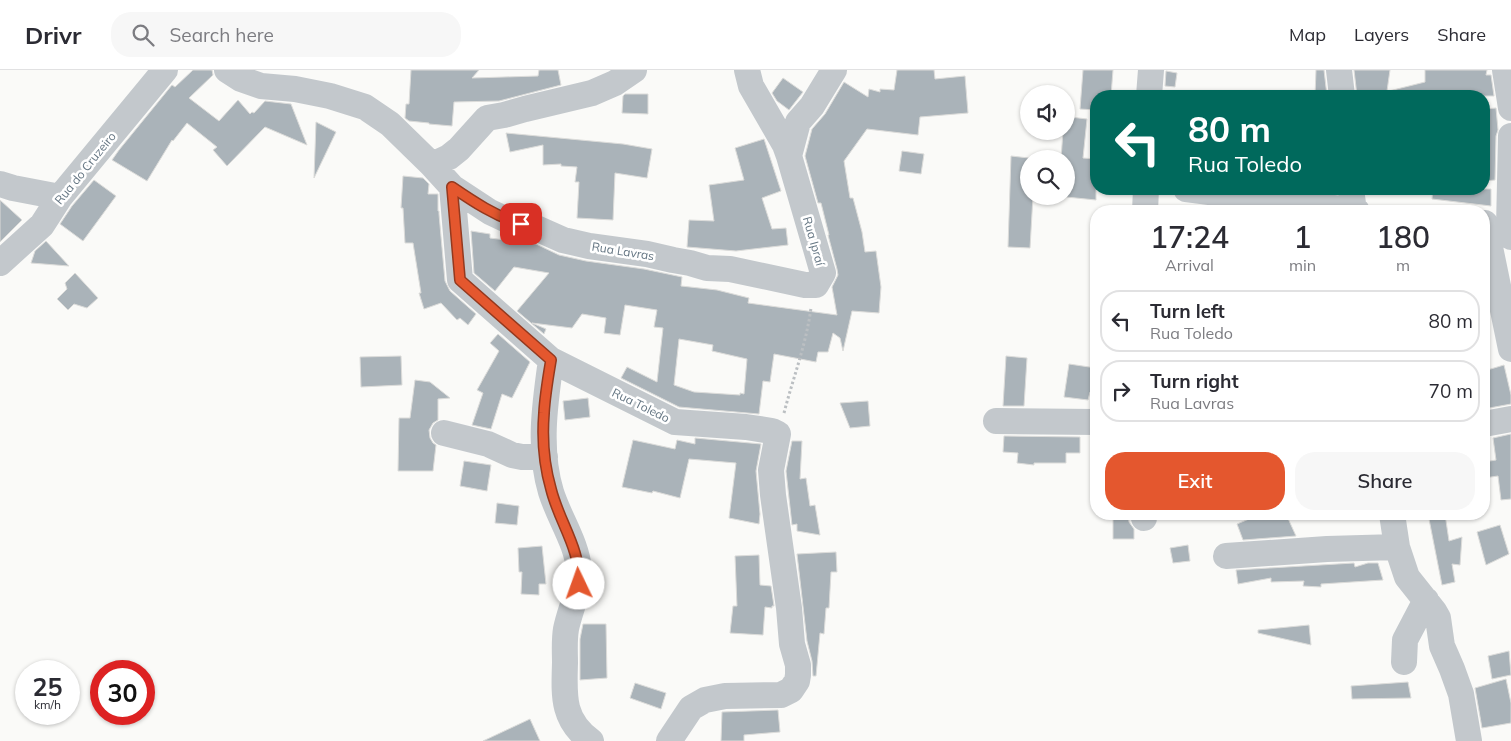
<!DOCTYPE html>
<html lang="en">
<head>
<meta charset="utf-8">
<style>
  :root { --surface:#fff; --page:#f7f7f7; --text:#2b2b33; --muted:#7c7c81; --line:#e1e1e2; --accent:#e4572e }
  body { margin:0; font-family:Mulish,sans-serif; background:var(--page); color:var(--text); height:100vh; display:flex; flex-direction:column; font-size:19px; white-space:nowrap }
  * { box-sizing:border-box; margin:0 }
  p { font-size:16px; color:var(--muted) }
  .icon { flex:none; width:28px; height:28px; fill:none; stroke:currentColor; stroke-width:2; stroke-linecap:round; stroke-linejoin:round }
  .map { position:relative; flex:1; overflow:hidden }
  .panel { position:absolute; left:1090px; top:135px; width:400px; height:315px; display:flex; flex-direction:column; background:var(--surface); border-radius:20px; box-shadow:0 1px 4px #0004 }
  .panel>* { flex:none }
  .top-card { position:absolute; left:1090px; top:20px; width:400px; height:105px; border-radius:20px; box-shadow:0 1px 4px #0004; background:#00695c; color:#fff; overflow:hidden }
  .fabs { position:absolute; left:1020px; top:15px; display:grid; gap:10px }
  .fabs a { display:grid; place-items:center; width:55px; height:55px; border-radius:50%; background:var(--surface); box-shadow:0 1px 4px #0004; font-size:25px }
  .speed { position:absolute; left:15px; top:590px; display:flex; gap:10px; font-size:25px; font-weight:700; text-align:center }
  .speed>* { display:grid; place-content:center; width:65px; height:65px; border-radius:50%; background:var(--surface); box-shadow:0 1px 4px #0004; line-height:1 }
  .speed small { font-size:12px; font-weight:400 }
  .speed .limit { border:8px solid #d22; background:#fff; color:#111 }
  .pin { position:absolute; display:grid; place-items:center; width:42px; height:42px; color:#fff; margin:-21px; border-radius:10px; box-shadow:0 2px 8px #0006 }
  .me { position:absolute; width:55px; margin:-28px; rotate:357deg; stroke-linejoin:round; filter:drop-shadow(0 0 4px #0008) }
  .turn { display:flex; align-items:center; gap:18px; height:105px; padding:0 15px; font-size:22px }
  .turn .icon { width:65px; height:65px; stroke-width:2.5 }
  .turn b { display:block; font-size:35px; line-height:42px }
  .eta { display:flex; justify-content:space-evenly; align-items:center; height:85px; text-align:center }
  .eta b { font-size:30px; font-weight:600; line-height:35px }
  .primary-button { display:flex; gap:10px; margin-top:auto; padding:10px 15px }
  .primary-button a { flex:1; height:58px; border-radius:20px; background:var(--accent); color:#fff; font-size:20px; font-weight:600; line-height:58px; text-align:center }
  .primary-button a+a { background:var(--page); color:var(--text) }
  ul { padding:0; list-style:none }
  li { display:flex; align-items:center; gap:15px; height:62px; margin:0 10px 8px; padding:0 5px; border:2px solid var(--line); border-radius:20px }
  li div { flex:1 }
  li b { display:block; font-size:19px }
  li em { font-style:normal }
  header { display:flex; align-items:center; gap:30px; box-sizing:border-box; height:70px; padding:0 25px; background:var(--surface); border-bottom:1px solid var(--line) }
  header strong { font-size:24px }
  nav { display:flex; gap:28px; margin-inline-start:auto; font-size:18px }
  .search { width:350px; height:45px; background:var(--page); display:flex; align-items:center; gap:12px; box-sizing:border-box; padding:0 18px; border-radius:20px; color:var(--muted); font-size:19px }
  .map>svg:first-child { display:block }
  .building { fill:#aab3b9; stroke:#dcdcda; fill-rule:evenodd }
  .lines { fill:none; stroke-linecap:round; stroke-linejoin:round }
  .path { stroke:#bbbfc2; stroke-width:3; stroke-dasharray:2.5 2.5; stroke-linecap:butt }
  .minor { stroke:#c3c8cc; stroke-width:26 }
  .route-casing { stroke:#94391e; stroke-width:12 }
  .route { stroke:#e4572e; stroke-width:9 }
  .labels { text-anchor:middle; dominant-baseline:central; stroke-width:5; stroke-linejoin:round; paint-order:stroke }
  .street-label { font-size:12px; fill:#657683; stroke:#fff }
</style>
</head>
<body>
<header>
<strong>Drivr</strong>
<div class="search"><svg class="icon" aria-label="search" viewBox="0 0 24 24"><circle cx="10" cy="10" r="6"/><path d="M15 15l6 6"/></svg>Search here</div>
<nav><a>Map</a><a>Layers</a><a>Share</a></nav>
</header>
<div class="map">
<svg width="1511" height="671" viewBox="0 0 1511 671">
  <rect width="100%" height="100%" fill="#fafaf8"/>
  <path class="building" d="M193,0H212L213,5L189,28L219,51L238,30L250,44L252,42L254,43L265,31L291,34L307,75L265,57L227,96L213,80L217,77L187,53L173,71L172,70L147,111L112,90L119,80L172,15L175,17Z
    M411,0H479L472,8L538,6L539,0H558L561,15L499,31L454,32L452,56L429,54V53L409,51L405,48L406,34H409Z
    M897,0H934L935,9L965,6L968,43L920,47L918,65L867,59L844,91L850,128H853L862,162L865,182L876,181L881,217L879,243L852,241L843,281L840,268L833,263L828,282H818L816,292L774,284L770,312L763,311L759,344L679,337L621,308L627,297L657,312L663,258L654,257L657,240L625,235L620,265L604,263L606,248L582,244L572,258L532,253L546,259L544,264L517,241L549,203L514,197L495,221L474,203L471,161L490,164V168L536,174L559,185L586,191L644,199L682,207L681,216L717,220L749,228L748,233L837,245L832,217L838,205L837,199L828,165H829L821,133H818L805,86L812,59L825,44L844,12L868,27L869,19L880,22V19L894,20ZM679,269L713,275L712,281L747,289L744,324L740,323V325L694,322L674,315Z
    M1083,0H1113L1111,26H1096V40L1080,39Z
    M1316,0H1324L1327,26H1315Z
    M1354,0H1390L1387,21L1357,26Z
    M1425,0H1487L1486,5H1491L1494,26H1390L1389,21L1425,12Z
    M1166,1L1177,3L1175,17L1165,16Z
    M783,8L803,22L789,40L777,31L772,23Z
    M625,24H648V44L622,43L623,26Z
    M1496,38L1498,60L1496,66L1495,110L1484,111V39Z
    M1070,47L1087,49L1083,88L1096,89V130L1066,127V89H1061L1063,61H1066V56H1069Z
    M316,52L336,62L314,108Z
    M506,63L623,74L652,79L647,108L615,103L613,150L577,148L579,112H575L577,97L561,96V94L543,95V75L510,82Z
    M764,69L781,121L762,128L772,159L786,158L788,175L736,181L687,177L689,150L714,151L709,115L744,110L735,78Z
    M902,81L924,84L921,104L899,101Z
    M1011,86L1029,88V126H1033L1030,178L1008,177Z
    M403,106L423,108L429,114L428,124H438V141H439V144L445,211L450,221L476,244L468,255L460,248L457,250L441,233L424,239L419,223H421L413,173H405L403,138H401Z
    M94,110L116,126L83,171L60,154L72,136Z
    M1433,119H1491V136L1432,129Z
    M0,130L22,150L0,172Z
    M46,171L69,196L31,193L35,181Z
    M75,203L98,228L87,238L74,234L68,240L57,229L67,219L65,213Z
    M498,264L530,292L512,328L502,324L491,359L472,355L483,323L477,320L499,281L490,273Z
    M401,286L402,315L361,317L360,287Z
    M1006,286L1027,288L1024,336H1003Z
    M1069,294L1096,298V323L1090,322L1088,330L1064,327Z
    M1504,295L1511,325V334L1484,339V301Z
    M415,310L430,312L450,328L438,329V350L433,353L429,360L430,368L433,373L436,375L433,401H398L399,348H410Z
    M588,328L590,347L565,350L563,331Z
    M868,331L870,356L850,358L840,333Z
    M1511,364V429L1501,430L1498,406L1484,408V392L1496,390L1493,368Z
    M1004,366L1080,367V383H1066V393H1034V395L1017,393L1018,383L1003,382Z
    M695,368L761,374L756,401L760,444L759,454L729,448L736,393L689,389L680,428L653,421L652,423L622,417L633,370L675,379L677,370L695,374Z
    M792,371H802L800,409L806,408L810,436L815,435L820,465L797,461V454L792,455L786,401Z
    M464,391L491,395L487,421L460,416Z
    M497,433L519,436L517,455L495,453Z
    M1113,444H1128L1129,452L1134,459V469H1113Z
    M1261,444H1286L1296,466L1243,470L1237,454Z
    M1428,444H1445L1449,471L1462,467L1460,495L1452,494L1455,512L1442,515Z
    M1500,455L1509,484L1486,495L1477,462Z
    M1188,475L1190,491L1173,493L1170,478Z
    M542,476L546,514H539V525L521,524L522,502H519L518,478Z
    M836,482L837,502H831L829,538H826L824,564L820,563L816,606H813L812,591L807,571L797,484Z
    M759,485L760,515L771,516L774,536H772V538L765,537L763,565L730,563L733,536H737L735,486Z
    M1354,493L1355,497L1368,493H1378L1383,510L1321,514V517L1303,516L1304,511L1271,512V508L1238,514L1236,500Z
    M583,554H606L607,608L580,610V569Z
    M1309,555L1311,575L1258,563V560Z
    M1509,581L1511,605L1492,609L1488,586Z
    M1506,609L1511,633V653L1482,658L1475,618Z
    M1408,612L1411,628L1352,629L1351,616Z
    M635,613L666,623L661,639L630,628Z
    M778,640L780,662L744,665V671H721L722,642Z
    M530,649L540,671H483Z"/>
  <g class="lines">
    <path class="path" d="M784,343C793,308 806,275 811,238"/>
    <path class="minor" d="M227,0L241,9L261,16L295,19L330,26L365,37L390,54L432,95L452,117L490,142L507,150L536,158L563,170L589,176L647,184L673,190L690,193L707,198L730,199L805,215H816L823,203L789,86L785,75L751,16L747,0
      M1339,0L1342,26
      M1505,0L1511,38
      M1149,26L1151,0
      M1511,66L1509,157L1511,167
      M789,86L798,52L812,36L834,0
      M432,95L449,87L459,79L487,48L504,45L525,39L592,23L615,13L634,0
      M0,114L13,118L60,127
      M452,117L460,210L551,290L675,352L746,357L772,361L778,364L771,400L773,425L789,538L792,574L798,595V605L797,611L791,620L781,625L725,626L705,630L691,638L669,671
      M1186,119L1357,141
      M1351,119L1354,141
      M1145,141L1146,119
      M1485,153L1511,279
      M0,193L42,155L60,127L165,0
      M551,290C545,333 538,379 551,422C559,448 577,473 579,500C580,521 570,539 566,559C564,571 565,582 565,593C564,626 562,650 591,671
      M996,351L1096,352
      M1484,354L1511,349
      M444,363L488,374L512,385L522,387H545
      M1143,444L1144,448
      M1392,444L1397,477L1407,507L1434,541L1438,548L1442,576L1452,599L1461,624L1469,671
      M1226,486L1327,479L1397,477
      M1404,592L1405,570L1426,530"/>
  </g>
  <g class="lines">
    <g class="route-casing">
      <path id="route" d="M521,154C495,146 474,132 452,117L460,210L551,290C548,308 545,325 544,343C542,368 544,395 551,419C559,452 581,479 579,514"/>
    </g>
    <use href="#route" class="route"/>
  </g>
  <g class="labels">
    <g class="street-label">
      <text transform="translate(85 98) rotate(-51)">Rua do Cruzeiro</text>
      <text transform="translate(814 171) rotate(74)">Rua Ipraí</text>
      <text transform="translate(623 181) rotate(9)">Rua Lavras</text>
      <text transform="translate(641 335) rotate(26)">Rua Toledo</text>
    </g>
  </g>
</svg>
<div class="fabs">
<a><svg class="icon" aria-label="sound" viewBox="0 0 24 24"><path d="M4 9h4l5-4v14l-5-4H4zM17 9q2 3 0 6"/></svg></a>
<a><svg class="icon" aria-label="search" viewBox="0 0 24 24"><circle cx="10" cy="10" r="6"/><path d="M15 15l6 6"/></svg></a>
</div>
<div class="speed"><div>25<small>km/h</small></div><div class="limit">30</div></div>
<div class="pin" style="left:521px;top:154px;background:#d93025"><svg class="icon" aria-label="arrive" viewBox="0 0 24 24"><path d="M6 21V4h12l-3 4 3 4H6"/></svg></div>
<svg class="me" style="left:579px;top:514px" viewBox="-20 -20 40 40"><circle r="19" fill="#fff"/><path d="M0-13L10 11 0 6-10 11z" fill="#e4572e"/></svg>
<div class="top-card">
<div class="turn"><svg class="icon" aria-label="left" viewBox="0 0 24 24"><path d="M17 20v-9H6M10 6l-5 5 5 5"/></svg><div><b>80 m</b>Rua Toledo</div></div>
</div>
<section class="panel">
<div class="eta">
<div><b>17:24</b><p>Arrival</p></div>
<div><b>1</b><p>min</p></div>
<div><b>180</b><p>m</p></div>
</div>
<ul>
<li><svg class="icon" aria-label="left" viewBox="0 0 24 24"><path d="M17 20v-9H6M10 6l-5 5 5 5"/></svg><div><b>Turn left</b><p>Rua Toledo</p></div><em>80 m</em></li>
<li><svg class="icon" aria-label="right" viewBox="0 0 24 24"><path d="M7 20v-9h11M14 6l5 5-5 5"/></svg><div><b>Turn right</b><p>Rua Lavras</p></div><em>70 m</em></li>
</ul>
<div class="primary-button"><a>Exit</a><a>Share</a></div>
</section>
</div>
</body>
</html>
